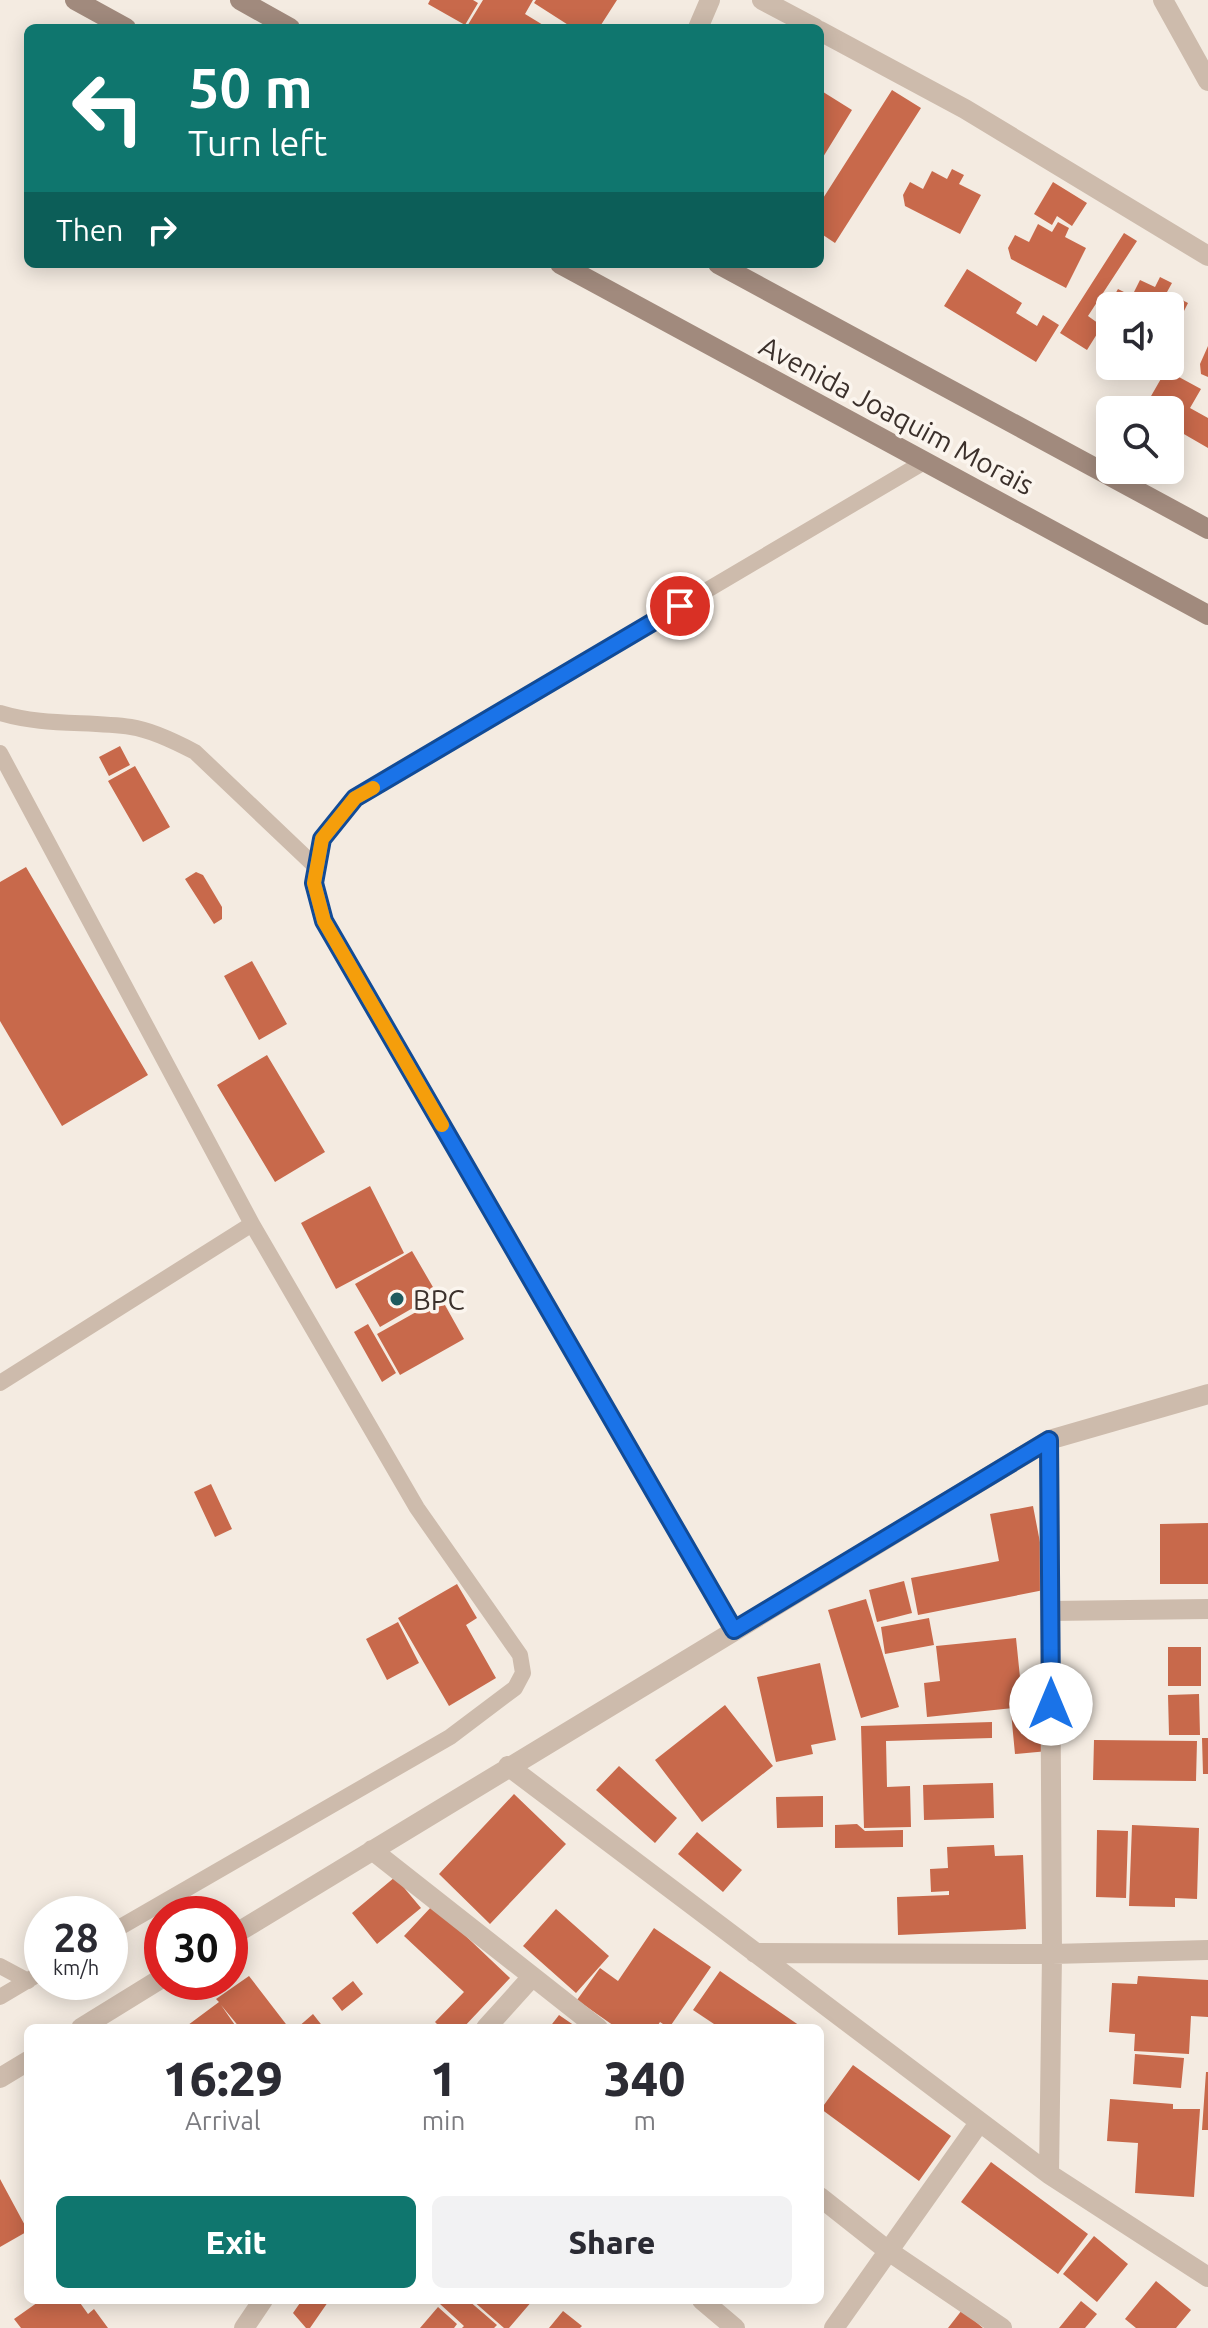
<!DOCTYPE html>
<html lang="en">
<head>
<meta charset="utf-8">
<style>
  :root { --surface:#fff; --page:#f2f2f3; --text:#2b2b33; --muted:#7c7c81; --accent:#0f766e }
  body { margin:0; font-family:Ubuntu,sans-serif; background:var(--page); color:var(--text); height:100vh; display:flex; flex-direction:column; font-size:30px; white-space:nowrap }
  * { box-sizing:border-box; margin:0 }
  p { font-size:26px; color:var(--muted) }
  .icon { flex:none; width:44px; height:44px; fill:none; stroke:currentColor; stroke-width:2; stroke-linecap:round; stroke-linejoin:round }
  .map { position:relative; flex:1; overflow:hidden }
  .side { position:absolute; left:24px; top:2024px; width:800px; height:280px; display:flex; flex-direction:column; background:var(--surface); border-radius:12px; box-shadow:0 4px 20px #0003 }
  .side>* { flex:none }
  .banner { position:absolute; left:24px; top:24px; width:800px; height:244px; border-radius:12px; box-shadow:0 4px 20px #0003; background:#0f766e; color:#fff; overflow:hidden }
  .fabs { position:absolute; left:1096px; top:292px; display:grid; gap:16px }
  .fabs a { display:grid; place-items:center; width:88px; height:88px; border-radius:12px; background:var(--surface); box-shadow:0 4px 20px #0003; font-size:40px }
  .speed { position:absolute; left:24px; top:1896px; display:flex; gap:16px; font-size:40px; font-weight:700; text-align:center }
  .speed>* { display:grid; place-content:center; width:104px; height:104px; border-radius:50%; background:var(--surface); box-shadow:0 4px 20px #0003; line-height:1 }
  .speed small { font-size:20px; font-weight:400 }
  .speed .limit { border:12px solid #d22; background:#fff; color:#111 }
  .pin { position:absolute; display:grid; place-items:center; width:68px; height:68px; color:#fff; margin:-34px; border:4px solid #fff; border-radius:50%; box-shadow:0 2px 8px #0007 }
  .me { position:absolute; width:88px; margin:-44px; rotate:0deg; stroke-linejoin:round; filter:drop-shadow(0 0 6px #0008) }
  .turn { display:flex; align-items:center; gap:28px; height:168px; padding:0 32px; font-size:36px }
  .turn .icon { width:104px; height:104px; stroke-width:2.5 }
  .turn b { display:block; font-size:56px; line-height:68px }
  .then { display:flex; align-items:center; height:76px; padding:0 32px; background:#0003; gap:16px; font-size:30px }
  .eta { display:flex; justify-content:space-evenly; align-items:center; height:136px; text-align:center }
  .eta b { font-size:48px; font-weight:800; line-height:56px }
  .primary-button { display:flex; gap:16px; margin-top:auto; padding:16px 32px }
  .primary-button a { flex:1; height:92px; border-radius:12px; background:var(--accent); color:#fff; font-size:32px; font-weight:800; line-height:92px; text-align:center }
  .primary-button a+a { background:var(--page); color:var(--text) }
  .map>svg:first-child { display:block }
  .building { fill:#c8694b }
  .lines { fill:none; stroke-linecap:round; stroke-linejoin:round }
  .lane { stroke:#cdbbac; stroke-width:16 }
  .street { stroke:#cdbbac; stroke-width:20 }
  .secondary { stroke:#a18a7d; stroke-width:20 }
  .route-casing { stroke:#114b97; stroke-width:20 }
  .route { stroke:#1a73e8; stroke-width:14 }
  .slow { stroke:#f59e0b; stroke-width:14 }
  .poi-dot { fill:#1f5a5e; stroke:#fbf5ee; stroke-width:3 }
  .labels { text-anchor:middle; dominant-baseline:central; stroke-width:7; stroke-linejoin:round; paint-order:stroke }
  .street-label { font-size:28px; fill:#3b302b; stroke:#fbf5ee }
  .poi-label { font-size:28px; fill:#3b302b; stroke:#fbf5ee; text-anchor:start }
</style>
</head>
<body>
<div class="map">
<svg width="1208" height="2328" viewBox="0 0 1208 2328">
  <rect width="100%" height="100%" fill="#f4ebe1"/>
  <path class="building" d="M430,0H473L478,3L465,25L428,4Z
    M483,0H533L525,14L548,28H466Z
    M536,0H617L599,28H573L534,3Z
    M820,90L852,110L820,162Z
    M892,90L921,108L835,243L820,233V203Z
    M952,169L964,175L959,184L981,195L960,234L905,206L903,195L910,182L923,189L932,171L947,179Z
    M1053,182L1087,203L1072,226L1057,216L1052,225L1034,214Z
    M1058,222L1069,228L1065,237L1086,248L1066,288L1011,259L1008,248L1015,235L1029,242L1038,224L1052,232Z
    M1124,233L1137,241L1088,316L1102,326L1087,350L1060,333Z
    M967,269L1022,303L1016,313L1037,326L1043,315L1059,325L1036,362L944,306Z
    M1160,277L1172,283L1167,292L1188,303L1170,339V306H1111L1110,303L1118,289L1132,296L1140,280L1155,287Z
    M1208,346V377L1201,374L1200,364Z
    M1166,370L1201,389L1190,408L1208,418V448L1170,426V410H1143Z
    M120,746L130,765L109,776L99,757Z
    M135,766L170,827L143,842L108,781Z
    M26,867L148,1075L62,1126L0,1021V882Z
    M196,872L203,875L222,907V919L214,924L185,879Z
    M252,961L287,1024L259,1040L224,976Z
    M267,1055L325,1152L275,1182L217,1085Z
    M370,1186L404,1253L336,1289L301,1223Z
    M412,1251L437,1294L380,1327L355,1284Z
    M441,1298L464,1339L400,1375L377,1334Z
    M368,1324L396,1373L382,1382L354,1332Z
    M211,1484L232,1529L215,1537L194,1492Z
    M1033,1506L1049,1589L918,1615L911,1578L999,1561L990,1514Z
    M1208,1523V1584H1160V1524Z
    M904,1581L912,1613L877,1622L869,1590Z
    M457,1584L477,1618L466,1625L496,1678L449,1706L398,1618Z
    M866,1599L899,1707L861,1718L828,1610Z
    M929,1618L934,1645L885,1654L881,1627Z
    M398,1622L419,1663L387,1680L366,1639Z
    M1016,1638L1023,1707L927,1717L924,1683L940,1681L936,1646Z
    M1168,1647H1201V1686H1168Z
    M820,1663L836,1740L811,1745L813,1754L776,1762L757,1677Z
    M1199,1694L1200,1735H1169L1168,1695Z
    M725,1705L773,1766L702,1822L655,1760Z
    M1044,1709L1048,1751L1015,1754L1011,1712Z
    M992,1722V1738L886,1741L887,1787L910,1786L911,1827L864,1828L861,1726Z
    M1202,1738H1208V1774H1203Z
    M1094,1740L1197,1741L1196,1781L1093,1780Z
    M619,1766L677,1818L655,1843L596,1790Z
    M993,1783L994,1818L924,1820L923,1785Z
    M514,1794L566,1844L490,1924L439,1874Z
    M823,1796V1827L777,1828L776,1797Z
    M857,1824L865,1831L903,1830V1847L835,1848V1825Z
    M1132,1825L1199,1828L1197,1899L1175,1898V1907L1129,1906Z
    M1097,1830L1128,1831L1126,1898L1096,1897Z
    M697,1832L742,1870L723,1892L678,1854Z
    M994,1845L995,1856L1023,1855L1026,1929L898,1935L897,1897L949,1895V1891L931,1892L930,1869L948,1868L947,1847Z
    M395,1877L421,1908L377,1944L352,1913Z
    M433,1905L510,1978L463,2028H441L435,2022L464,1992L404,1936Z
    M556,1909L609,1956L576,1993L523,1946Z
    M654,1928L711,1967L669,2028L660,2022L656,2028H617L577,2000L600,1968L618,1981Z
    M720,1971L803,2028H720L693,2010Z
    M249,1976L289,2028H240L221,2005L237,2028H184L219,2002L216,1999Z
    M1138,1976L1208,1980V2017L1191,2016L1189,2054L1134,2051L1135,2034L1109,2032L1112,1983L1137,1984Z
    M353,1981L363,1994L342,2011L332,1998Z
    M313,2014L324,2028H297Z
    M559,2015L578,2028H549Z
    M1135,2054L1184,2058L1181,2088L1133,2084Z
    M853,2065L951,2136L919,2181L821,2109Z
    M1206,2072H1208V2130H1202Z
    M1110,2099L1173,2104V2109H1200L1194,2197L1135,2193L1138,2143L1107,2141Z
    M991,2162L1088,2234L1058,2274L961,2202Z
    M0,2179L28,2231L0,2247Z
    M1094,2236L1128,2264L1097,2302L1063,2274Z
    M1156,2281L1191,2310L1176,2328H1136L1125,2319Z
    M41,2300H78L88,2314L94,2309L108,2328H21L14,2319Z
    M302,2300L328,2302L310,2328H306L293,2313Z
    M443,2300H468L497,2325L494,2328H462L464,2326L440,2304Z
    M472,2300H533L509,2328H504Z
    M1081,2301L1097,2314L1085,2328H1059Z
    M438,2307L457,2324L454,2328H420Z
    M962,2310L983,2328H948Z
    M563,2311L582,2326L580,2328H549Z"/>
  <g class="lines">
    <path class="lane" d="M0,713C42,726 87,721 131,727C152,730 176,742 195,752L317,868
      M0,753L252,1224L417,1508L520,1655L523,1673L515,1688L450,1737L110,1933
      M0,1383L252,1224
      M734,1630L324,921L314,883L322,839L355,798L924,462
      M0,1966L28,1981
      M0,1997L42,1972"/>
    <path class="street" d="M762,0L815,28
      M1163,0L1208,81
      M698,28L710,0
      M820,31L965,109L1208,256
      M1049,1440L1052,1954L1049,2174
      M1050,1611L1208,1609
      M508,1766L1049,2174L1208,2277
      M372,1850L598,2028
      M230,1937L1049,1440L1208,1394
      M755,1953L1052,1954L1208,1950
      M81,2028L162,1978
      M486,2028L531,1978
      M0,2078L28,2061
      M820,2197L887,2250L1002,2328
      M702,2300L735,2328
      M244,2328L263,2300
      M834,2328L979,2123"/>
    <path class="secondary" d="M75,0L126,28
      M240,0L290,28
      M560,264L1208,615
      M718,264L1208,529"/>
  </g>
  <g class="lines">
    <g class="route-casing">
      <path id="route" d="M680,606L355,798L322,839L314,883L324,921L734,1630L1049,1440L1051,1704"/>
    </g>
    <use href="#route" class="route"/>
    <path class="slow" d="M373,788L355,798L322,839L314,883L324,921L442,1125"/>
  </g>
  <circle class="poi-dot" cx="397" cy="1299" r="8"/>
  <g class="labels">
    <g class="street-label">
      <text transform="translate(897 415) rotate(28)">Avenida Joaquim Morais</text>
    </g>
    <g class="poi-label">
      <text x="413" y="1299">BPC</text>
    </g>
  </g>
</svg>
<div class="fabs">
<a><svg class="icon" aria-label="sound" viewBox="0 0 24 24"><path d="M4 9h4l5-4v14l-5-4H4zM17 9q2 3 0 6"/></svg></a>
<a><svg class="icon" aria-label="search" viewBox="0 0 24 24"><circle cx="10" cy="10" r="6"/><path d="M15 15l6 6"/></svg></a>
</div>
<div class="speed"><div>28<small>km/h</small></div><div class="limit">30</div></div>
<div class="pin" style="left:680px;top:606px;background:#d93025"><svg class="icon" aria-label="arrive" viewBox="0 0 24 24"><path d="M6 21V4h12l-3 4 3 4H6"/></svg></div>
<svg class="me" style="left:1051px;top:1704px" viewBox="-20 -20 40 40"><circle r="19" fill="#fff"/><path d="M0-13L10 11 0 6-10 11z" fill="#1a73e8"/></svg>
<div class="banner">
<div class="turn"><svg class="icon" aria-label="left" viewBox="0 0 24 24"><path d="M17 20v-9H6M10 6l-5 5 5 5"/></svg><div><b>50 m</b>Turn left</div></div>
<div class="then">Then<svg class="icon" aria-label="right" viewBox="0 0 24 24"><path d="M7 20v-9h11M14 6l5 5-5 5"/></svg></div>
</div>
<section class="side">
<div class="eta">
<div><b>16:29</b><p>Arrival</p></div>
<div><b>1</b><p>min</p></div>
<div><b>340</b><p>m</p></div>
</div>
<div class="primary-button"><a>Exit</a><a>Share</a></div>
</section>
</div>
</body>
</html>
